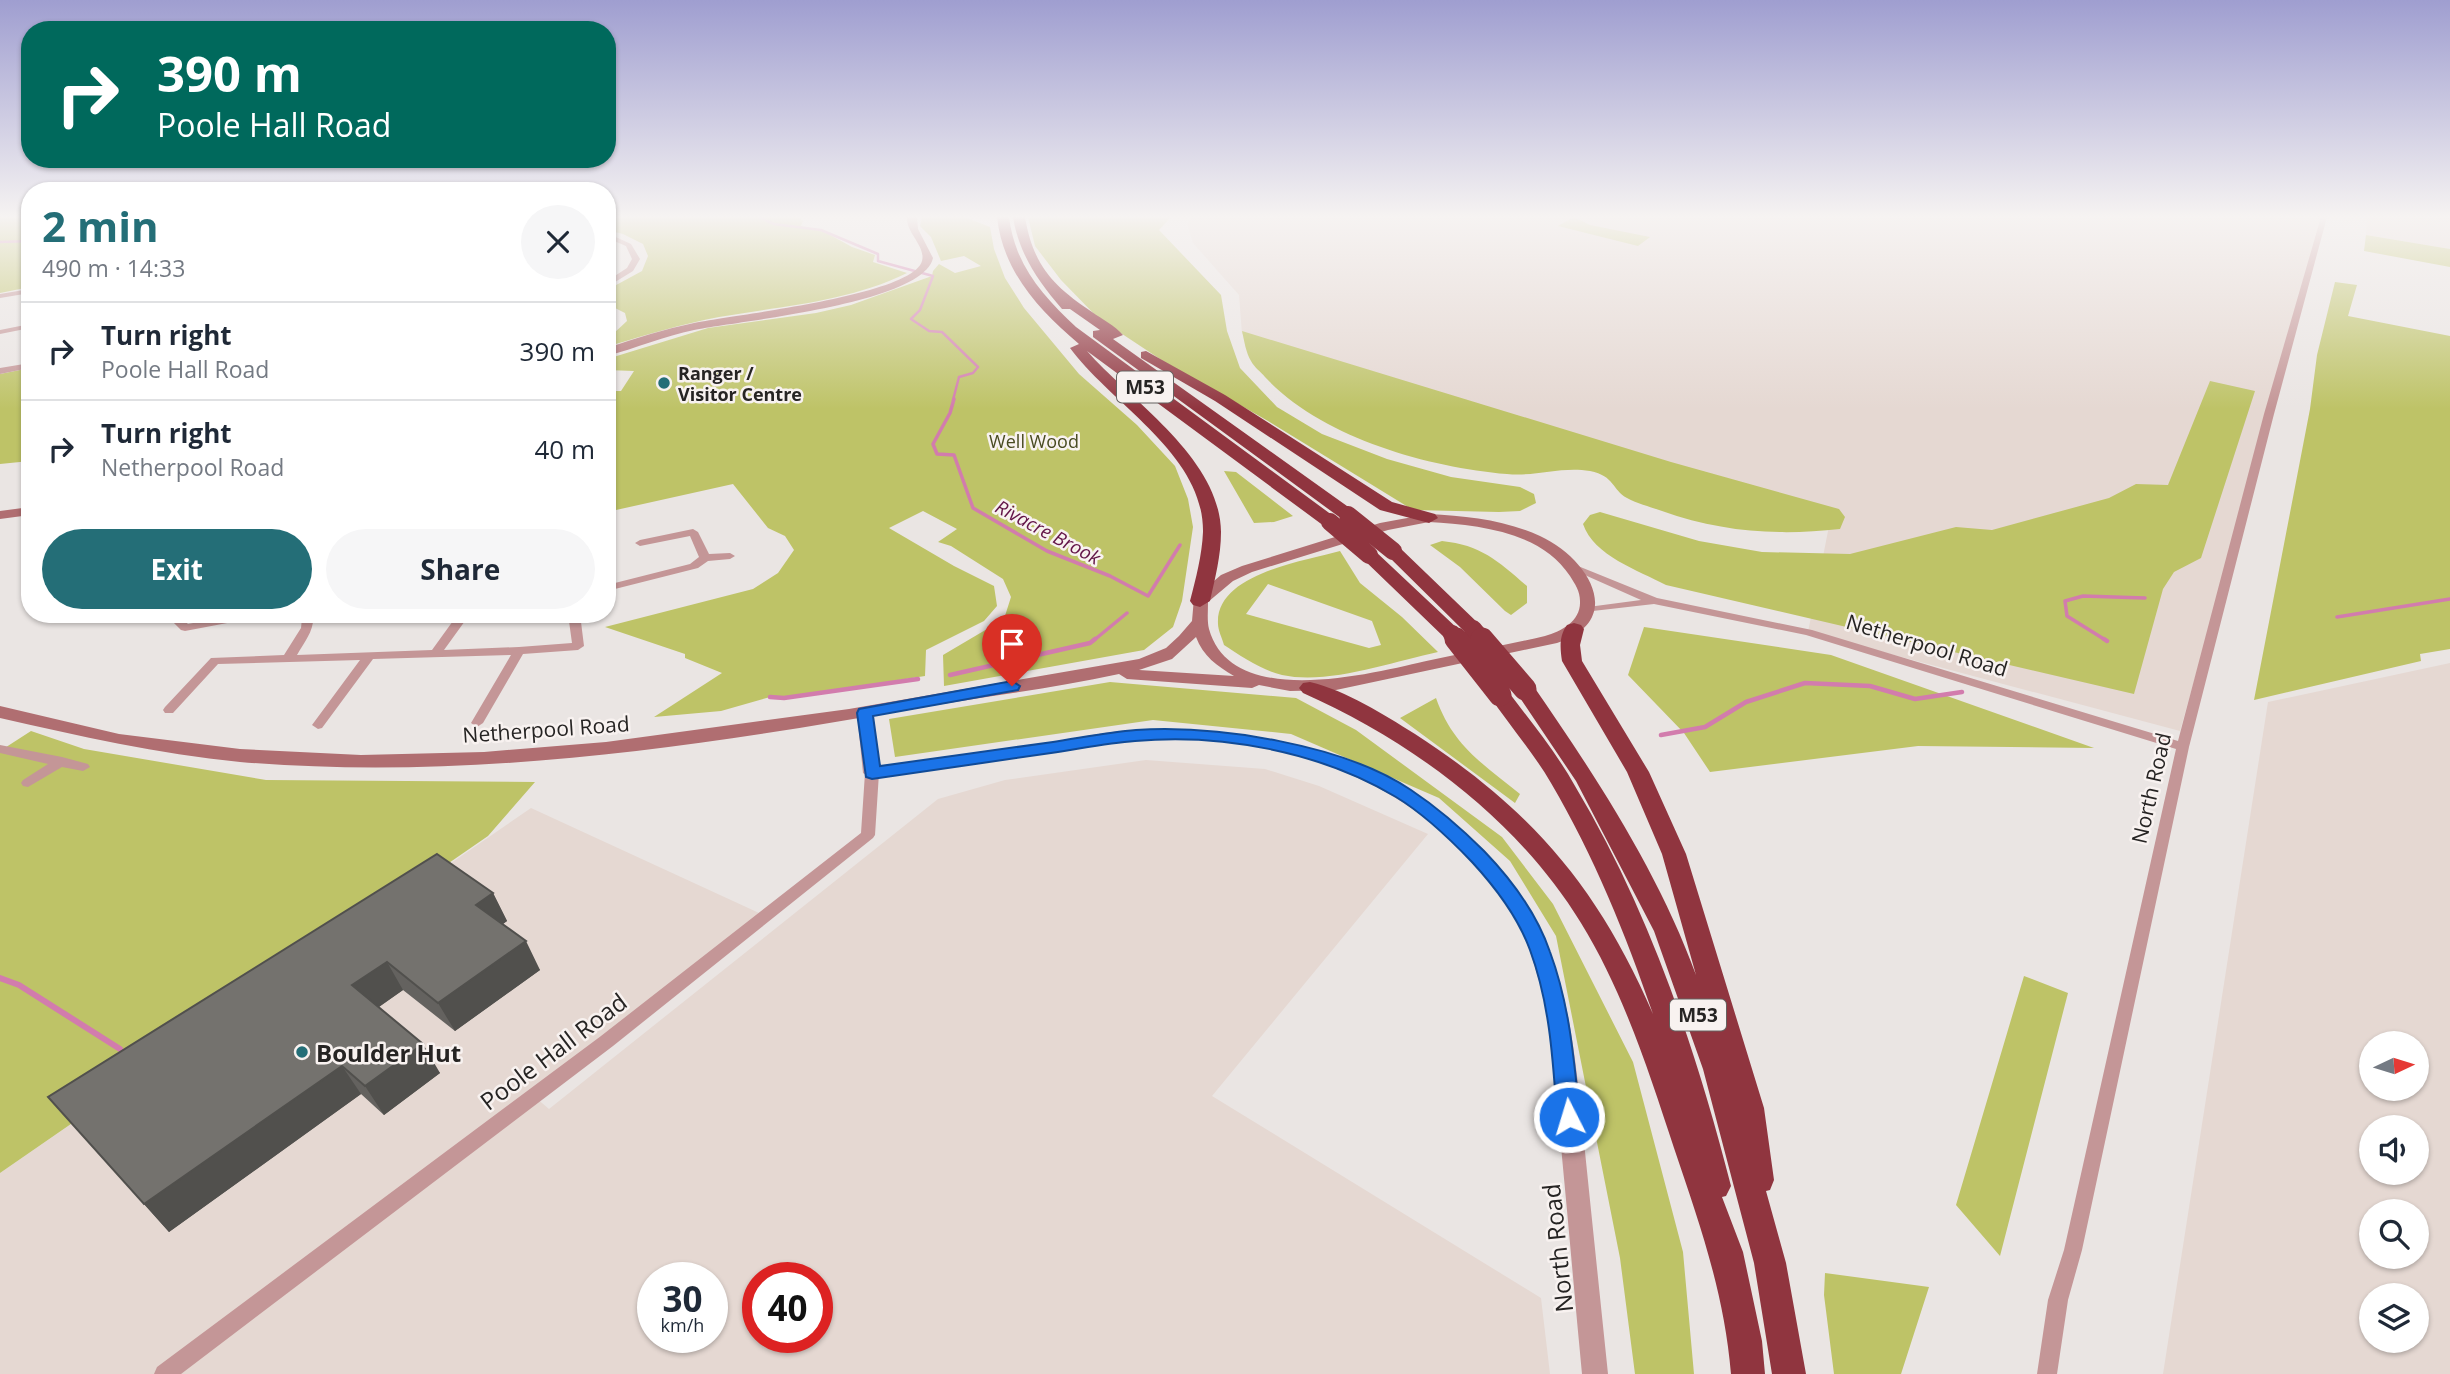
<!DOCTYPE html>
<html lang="en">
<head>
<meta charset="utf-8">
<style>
  :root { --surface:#fff; --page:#f6f6f7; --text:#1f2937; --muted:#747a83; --line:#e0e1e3; --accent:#246e77 }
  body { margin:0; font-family:"Open Sans",sans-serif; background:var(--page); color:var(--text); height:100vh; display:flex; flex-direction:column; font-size:26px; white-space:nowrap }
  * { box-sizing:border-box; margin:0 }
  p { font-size:23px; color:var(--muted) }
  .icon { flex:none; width:38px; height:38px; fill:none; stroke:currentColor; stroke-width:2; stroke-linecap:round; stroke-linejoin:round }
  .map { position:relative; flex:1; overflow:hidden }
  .drawer { position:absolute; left:21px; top:182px; width:595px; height:441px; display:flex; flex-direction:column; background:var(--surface); border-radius:28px; box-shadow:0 2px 5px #0004 }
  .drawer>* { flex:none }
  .top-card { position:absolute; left:21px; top:21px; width:595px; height:147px; border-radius:28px; box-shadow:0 2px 5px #0004; background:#00695c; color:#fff; overflow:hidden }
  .needle { width:46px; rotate:86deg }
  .controls { position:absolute; left:2359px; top:1031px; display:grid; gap:14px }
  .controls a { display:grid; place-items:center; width:70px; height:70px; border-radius:50%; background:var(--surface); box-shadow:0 2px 5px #0004; font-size:35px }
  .speed { position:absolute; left:637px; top:1262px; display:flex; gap:14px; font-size:35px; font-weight:700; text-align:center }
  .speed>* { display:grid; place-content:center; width:91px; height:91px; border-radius:50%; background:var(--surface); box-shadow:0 2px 5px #0004; line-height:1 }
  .speed small { font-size:18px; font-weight:400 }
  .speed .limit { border:10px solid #d22; background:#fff; color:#111 }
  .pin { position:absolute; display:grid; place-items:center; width:60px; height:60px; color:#fff; margin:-72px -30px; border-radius:50% 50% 50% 0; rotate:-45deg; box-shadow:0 0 7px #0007 }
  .pin .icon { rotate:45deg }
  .me { position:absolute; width:77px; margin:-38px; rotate:355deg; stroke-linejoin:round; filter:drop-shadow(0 0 5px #0008) }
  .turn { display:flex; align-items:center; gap:24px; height:147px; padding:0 21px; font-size:32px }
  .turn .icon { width:91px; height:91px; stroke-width:2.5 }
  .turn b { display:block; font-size:49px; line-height:60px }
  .round { display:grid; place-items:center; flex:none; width:74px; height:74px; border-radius:37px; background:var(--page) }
  .overview { display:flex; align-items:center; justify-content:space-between; height:119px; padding:0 21px }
  h1 { font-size:42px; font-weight:700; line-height:52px; color:var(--accent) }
  .button { display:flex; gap:14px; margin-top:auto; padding:14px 21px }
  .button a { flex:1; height:80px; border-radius:42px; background:var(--accent); color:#fff; font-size:28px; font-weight:700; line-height:80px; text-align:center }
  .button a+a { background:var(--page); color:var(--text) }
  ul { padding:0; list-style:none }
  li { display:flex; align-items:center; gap:21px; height:98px; padding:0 21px; border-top:2px solid var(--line) }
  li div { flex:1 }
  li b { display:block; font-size:26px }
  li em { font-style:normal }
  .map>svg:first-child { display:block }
  .built { fill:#e5d8d2; fill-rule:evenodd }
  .green { fill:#bec367; fill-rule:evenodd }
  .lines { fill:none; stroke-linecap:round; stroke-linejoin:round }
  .stream-far3 { stroke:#d27cad; stroke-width:2.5 }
  .stream-far2 { stroke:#d27cad; stroke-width:3.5 }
  .stream-far1 { stroke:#d27cad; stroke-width:4.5 }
  .stream { stroke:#d27cad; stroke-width:6 }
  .minor { fill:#c49697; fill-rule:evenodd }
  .tertiary { fill:#c49697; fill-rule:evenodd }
  .secondary { fill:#b06e71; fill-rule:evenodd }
  .motorway { fill:#90353f; fill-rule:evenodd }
  .motorway-bridge-far1 { stroke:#90353f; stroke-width:18 }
  .motorway-bridge { stroke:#90353f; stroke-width:23 }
  .wall { fill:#64625f }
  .shaded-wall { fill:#51504d }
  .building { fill:#74726e; stroke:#51504d; stroke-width:2 }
  .route { fill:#1a73e8; stroke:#114b97; stroke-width:2 }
  .poi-dot { fill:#246e77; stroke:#f8f2f0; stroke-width:2.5 }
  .labels { text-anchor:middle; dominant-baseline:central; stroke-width:5; stroke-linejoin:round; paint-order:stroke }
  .far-poi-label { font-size:18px; font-weight:bold; fill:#262423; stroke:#f8f2f0; text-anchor:start }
  .far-park-label { font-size:18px; fill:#494b22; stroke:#f8f2f0 }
  .shield { fill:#f8f2f0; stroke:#656260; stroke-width:2 }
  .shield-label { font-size:19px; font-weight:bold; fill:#262423 }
  .far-water-label { font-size:19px; font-style:italic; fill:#631548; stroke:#f8f2f0 }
  .street-label { font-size:21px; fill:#262423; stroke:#f8f2f0 }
  .near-street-label { font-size:24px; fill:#262423; stroke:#f8f2f0 }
  .near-poi-label { font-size:24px; font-weight:bold; fill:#262423; stroke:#f8f2f0; text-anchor:start }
</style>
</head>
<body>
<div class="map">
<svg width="2450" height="1374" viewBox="0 0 2450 1374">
  <rect width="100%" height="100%" fill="#eae5e3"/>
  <path class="built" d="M1193,217H2324L2180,731L1808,632L1832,511L1242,334L1239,295L1193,243L1187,223Z
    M2367,217H2450V249L2366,235Z
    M2450,663V1374H2163L2268,702ZM2417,1043V1088H2371V1043ZM2417,1127V1172H2371V1127ZM2417,1211V1256H2371V1211ZM2371,1295H2417V1340H2371Z
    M1146,760L1265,769L1319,786L1428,834L1212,1096L1541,1298L1550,1374H0V1173L531,808L768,917L535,1097L549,1109L938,799L1005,780ZM653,1278H712V1337H653ZM758,1278H817V1337H758Z"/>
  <path class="green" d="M0,217H30V287L0,293Z
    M607,217H798L803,221L801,226L823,231L852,247L875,255L873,262L907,273C848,302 782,306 719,317C682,324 646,335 609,346L607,343L611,342L613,334L627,321L625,313L607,304V290L642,271L648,256L643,244L623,234L607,230Z
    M922,217H965L990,227L994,249L1005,278L1024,308L1079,374L1137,425L1175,466L1188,499L1193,527L1182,601L1173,627L1144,650L944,686L943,655L1004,619L1011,597L1003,579L951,546L938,542L957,529L923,511L889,528L954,566L994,586L997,606L984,621L926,650L925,676L784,698L770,697L721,711L654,717L722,673L685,658V654L605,627L753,589L778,573L794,550L785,536L768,528L733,484L607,512V391H621L634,371L607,370V359L708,328L816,313L851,305L932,276L933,271L939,264L955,273L981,266L964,256L941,261L931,237L920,226Z
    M1028,217H1171L1159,230L1221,295L1227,331L1240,368L1277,407L1322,434L1387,459L1451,477L1520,487L1534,494L1536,503L1520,511L1499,512L1413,510L1268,421L1163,361L1098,318L1061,280L1035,246Z
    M1574,217L1590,225L1650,237L1638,246L1558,226Z
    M2366,235L2450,249V267L2364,251Z
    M2335,282L2357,285L2348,316L2450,336V649L2420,654L2421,661L2254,700L2310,409L2317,355Z
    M1242,331L1671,462L1839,509L1845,517L1840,529C1778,536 1721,532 1662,511C1651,507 1638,504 1627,498C1612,490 1615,476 1590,471C1561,466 1536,477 1507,474C1426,467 1321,437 1265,377C1261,372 1254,367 1251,361C1246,353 1244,340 1242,331Z
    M30,368V461L0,464V374Z
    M2210,381L2255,391L2201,558L2174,572L2163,589L2134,694L1666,585C1638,570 1594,556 1583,524L1590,515L1600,512L1699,541L1762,552L1850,554L1956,527L1992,530L2109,498L2136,484L2168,485Z
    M1224,471L1236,472L1293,516L1274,522L1254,523Z
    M1442,541C1481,545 1498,561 1527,586V603L1511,615L1505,611L1460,567L1430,545Z
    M1340,551L1360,583L1402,617L1438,652C1391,662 1329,685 1282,675C1261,670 1241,656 1224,645C1222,638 1218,630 1218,624C1215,574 1304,561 1340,551ZM1268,584L1372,621L1381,645L1369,648L1246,614Z
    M1644,627L1831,655L2094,748L1918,746L1710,772L1684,733L1628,675Z
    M1110,682L1296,698L1356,730L1502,837L1553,904L1633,1062L1683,1252L1694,1374H1635L1620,1258L1556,936L1510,861L1439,798L1291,734L1153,720L895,757L889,719Z
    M1436,698C1453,746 1482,763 1520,794L1515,803L1400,718Z
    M31,731L84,749L266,780L535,782L488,836L0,1173V751Z
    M2024,976L2068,993L2000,1256L1956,1205Z
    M1825,1273L1929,1287L1901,1374H1834L1824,1295Z"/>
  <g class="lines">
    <path class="stream-far3" d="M759,217L774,224L821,230L878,254V261L933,276L920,310L911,319L929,331L942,332L978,367L973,373L959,377L953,400
      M0,242L30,241"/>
    <path class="stream-far2" d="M954,399L950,413L933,444L937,454L954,455L973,508L1047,551L1110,576L1148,596L1180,545
      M2337,617L2450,599
      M1093,641L1127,613
      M2107,641L2067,616L2065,601L2083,596L2145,598"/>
    <path class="stream-far1" d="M2104,639L2107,641
      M950,675L1090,643L1095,639
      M770,697L784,698L918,679
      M1661,735L1705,727L1746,702L1805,683L1870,686L1915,699L1962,692"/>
    <path class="stream" d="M0,978L19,985L120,1049"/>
    <path class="minor" d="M2321,217H2327L2274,414L2189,747L2082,1250L2068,1300L2057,1374H2037L2048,1300L2064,1250L2176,749L1806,635L1654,604L1584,612L1582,610L1588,607L1641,600L1569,568L1574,565L1578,566L1657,598L1812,630L2178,741L2264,414Z
      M607,233L631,244L640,259L633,271L607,287V281L627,268L632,259L626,246L607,238Z
      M30,289V293L0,298V294Z
      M30,324V328L0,334V330Z
      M30,363V368L0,374V368Z
      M693,529L698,532L709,554L730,553L735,556L730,559L708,561L698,568L607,591V585L690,564L699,557L690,536L640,546L635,543L640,540Z
      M239,614H285L279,617L243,620L185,631L181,630L169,618L171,616H179L188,624Z
      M297,614H313C315,630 305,641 297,655L432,650L458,614H470L444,650L519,647L572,643L568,614H580L584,646L578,650L523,654L483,723L477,727L471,723L511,655L373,659L322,728L318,729L312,725L360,660L218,664L173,713H165L163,710L165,707L211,658L284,655L301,628L302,618Z
      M0,745L62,757L88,764L90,767L83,771L62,767L28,787L23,786L21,783L23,780L48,764L0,753Z
      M872,769L879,773L875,835L873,838L613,1046L181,1374H154L157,1367L601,1036L861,833L865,773Z"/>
    <path class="tertiary" d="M865,708L873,713L880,766C937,758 994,750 1051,742C1080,738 1110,730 1140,730C1265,726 1388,755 1479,847C1509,877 1533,910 1549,949C1573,1011 1577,1077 1584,1142C1592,1220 1600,1297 1608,1374H1582C1575,1302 1569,1229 1562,1157C1558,1114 1557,1070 1551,1028C1547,1004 1538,978 1531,954C1518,912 1489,879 1459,848C1379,765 1247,730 1134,741C1047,749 959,766 872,779L863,773L857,713Z"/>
    <path class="secondary" d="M907,217H917L918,229L933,258C923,304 737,321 694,330C665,336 636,348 607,356V348C636,338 665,329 694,323C731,315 912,296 922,261C926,246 906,233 907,217Z
      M30,507V515L0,519V511Z
      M1429,514C1467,516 1505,520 1540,536C1588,558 1627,620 1557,643L1336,690L1290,691L1259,685L1252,688L1127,679L1119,674C1050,689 980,697 911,709C691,748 464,781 240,762C158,754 79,736 0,718V706L119,734L240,749L361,755L484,752L606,742L849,709L1139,659L1166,648L1179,636L1192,621L1194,598L1221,575L1242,566L1380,523ZM1429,522C1477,525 1541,531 1570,576C1575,584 1580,591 1580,601C1581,621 1562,631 1545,636C1507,645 1469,652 1431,660C1373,673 1232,711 1209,629C1207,621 1208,611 1208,602L1233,581L1252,572L1388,530ZM1196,637C1203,656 1217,666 1234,676L1139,670L1172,659Z"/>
    <path class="motorway" d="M997,217H1009C1015,265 1042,295 1076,327L1336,518L1339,522L1336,526H1324L1087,351C1132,402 1220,458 1221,532C1221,556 1215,578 1210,601L1200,607L1193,605L1190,601C1196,578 1202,555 1203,532C1204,454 1112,405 1070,348L1079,344C1039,310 1003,272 997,217Z
      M1013,217H1025C1033,265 1053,286 1092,312C1102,319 1115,326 1123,335L1113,339L1354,511L1357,515L1354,519H1342L1093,337V331L1100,330L1070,309H1062C1038,281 1019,254 1013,217Z
      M1146,351L1225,395L1392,502L1435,514L1438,518L1429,523L1380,510L1215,401L1141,358V352Z
      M1393,546L1399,547L1480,625L1483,629L1480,633H1466L1387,555L1384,551L1387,547Z
      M1369,549L1375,551L1459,630L1462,634L1459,638H1445L1363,559L1360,555L1363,551Z
      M1574,623L1581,625L1584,629L1580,645L1582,661L1649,772L1686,854L1764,1108L1774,1180L1770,1190L1766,1191L1786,1263L1806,1374H1772L1754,1263L1703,1069L1654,931L1576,781L1514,689L1518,684H1532C1595,775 1658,871 1696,975L1662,854L1627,772L1562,661C1560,648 1559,636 1567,625Z
      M1310,682C1347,691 1383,714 1415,734C1531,809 1598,887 1653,1014C1626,935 1594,856 1551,783C1533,752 1509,725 1489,695L1493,690H1507C1531,722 1556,752 1575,786C1649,910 1695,1046 1731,1186L1726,1196L1722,1197L1743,1252L1762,1341L1765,1374H1731C1724,1292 1700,1225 1674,1148C1649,1072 1623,991 1581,923C1517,819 1413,742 1303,693L1299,688L1303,683Z"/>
    <path class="motorway-bridge-far1" d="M1348,515L1393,551
      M1330,522L1369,555
      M1473,629L1483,641
      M1452,634L1457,641"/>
    <path class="motorway-bridge" d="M1456,639L1500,695
      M1482,639L1525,689"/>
  </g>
  <path class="wall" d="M493,893L507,921L503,924L540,970L455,1031L403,990L379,1007L440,1073L384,1115L361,1094L169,1232L48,1097Z"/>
  <path class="shaded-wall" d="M493,893L507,921L490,933L476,905Z
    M526,941L540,970L455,1031L438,1003Z
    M387,962L403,990L370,1013L352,985Z
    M423,1044L440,1073L384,1115L365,1086Z
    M342,1066L361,1094L169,1232L144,1204Z"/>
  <path class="building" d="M437,854L493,893L476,905L526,941L438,1003L387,962L352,985L423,1044L365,1086L342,1066L144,1204L48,1097Z"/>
  <linearGradient id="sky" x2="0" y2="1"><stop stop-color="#9f9ed0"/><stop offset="0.53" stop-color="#f6f3f2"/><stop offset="1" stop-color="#f6f3f2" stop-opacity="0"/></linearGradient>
  <rect width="2450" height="409" fill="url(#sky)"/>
  <path class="route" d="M1012,681L1020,686L1018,690L873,716L880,766C938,758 995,750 1053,742C1080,738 1108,732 1136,730C1217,725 1343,744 1411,790C1438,808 1462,829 1484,851C1512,880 1537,914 1550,952C1570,1006 1574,1061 1580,1117L1576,1124L1569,1127L1561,1124L1557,1117C1553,1061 1550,1004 1530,950C1518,917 1496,888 1472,862C1450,839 1424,814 1396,797C1321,752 1222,733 1135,741C1107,743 1079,749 1051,753C991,762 932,770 872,779L866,777L857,713L859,709Z"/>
  <g class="poi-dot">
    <circle cx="664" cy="383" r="7"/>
    <circle cx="302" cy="1052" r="7"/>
  </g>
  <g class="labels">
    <g class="far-poi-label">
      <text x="678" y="373">Ranger /<tspan x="678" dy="21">Visitor Centre</tspan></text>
    </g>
    <g class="far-park-label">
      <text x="1034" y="441">Well Wood</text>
    </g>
    <g class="shield">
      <rect x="1117" y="371.5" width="56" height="31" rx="5"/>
      <rect x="1670" y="999.5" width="56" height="31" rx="5"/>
    </g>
    <g class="shield-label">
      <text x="1145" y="387">M53</text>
      <text x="1698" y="1015">M53</text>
    </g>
    <g class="far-water-label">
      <text transform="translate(1048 532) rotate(28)">Rivacre Brook</text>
    </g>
    <g class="street-label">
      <text transform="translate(1927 645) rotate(17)">Netherpool Road</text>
      <text transform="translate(546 729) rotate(-4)">Netherpool Road</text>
      <text transform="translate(2151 788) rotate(-77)">North Road</text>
    </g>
    <g class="near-street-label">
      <text transform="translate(553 1051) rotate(-37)">Poole Hall Road</text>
      <text transform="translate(1557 1248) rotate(-96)">North Road</text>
    </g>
    <g class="near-poi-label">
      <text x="316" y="1052">Boulder Hut</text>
    </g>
  </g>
</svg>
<div class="controls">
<a><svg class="needle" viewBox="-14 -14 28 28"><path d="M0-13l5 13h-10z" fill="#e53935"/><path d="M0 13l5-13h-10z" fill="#747a83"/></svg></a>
<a><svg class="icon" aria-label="sound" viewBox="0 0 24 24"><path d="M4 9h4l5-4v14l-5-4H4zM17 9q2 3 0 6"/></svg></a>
<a><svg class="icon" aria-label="search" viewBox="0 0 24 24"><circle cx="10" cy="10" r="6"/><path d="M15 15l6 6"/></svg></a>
<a><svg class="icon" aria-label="layers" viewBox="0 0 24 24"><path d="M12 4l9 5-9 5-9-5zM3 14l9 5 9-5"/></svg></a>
</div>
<div class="speed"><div>30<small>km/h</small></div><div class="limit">40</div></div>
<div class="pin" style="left:1012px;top:686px;background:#d93025"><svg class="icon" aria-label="arrive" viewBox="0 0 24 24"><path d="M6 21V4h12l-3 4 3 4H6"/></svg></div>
<svg class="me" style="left:1569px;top:1117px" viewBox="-20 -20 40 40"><circle r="17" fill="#1a73e8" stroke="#fff" stroke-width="3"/><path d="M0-11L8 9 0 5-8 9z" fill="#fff"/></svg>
<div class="top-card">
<div class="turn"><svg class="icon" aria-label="right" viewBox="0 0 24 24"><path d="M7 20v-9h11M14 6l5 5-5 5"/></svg><div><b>390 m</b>Poole Hall Road</div></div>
</div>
<section class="drawer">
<div class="overview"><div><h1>2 min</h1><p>490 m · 14:33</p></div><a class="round"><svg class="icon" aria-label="close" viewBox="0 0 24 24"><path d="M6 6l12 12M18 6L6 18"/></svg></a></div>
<ul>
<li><svg class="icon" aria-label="right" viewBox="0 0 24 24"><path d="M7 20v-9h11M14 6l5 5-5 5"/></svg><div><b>Turn right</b><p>Poole Hall Road</p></div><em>390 m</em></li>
<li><svg class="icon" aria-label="right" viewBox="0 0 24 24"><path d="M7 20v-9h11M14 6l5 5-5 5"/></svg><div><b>Turn right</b><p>Netherpool Road</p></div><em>40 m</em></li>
</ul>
<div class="button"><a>Exit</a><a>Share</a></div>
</section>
</div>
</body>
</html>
